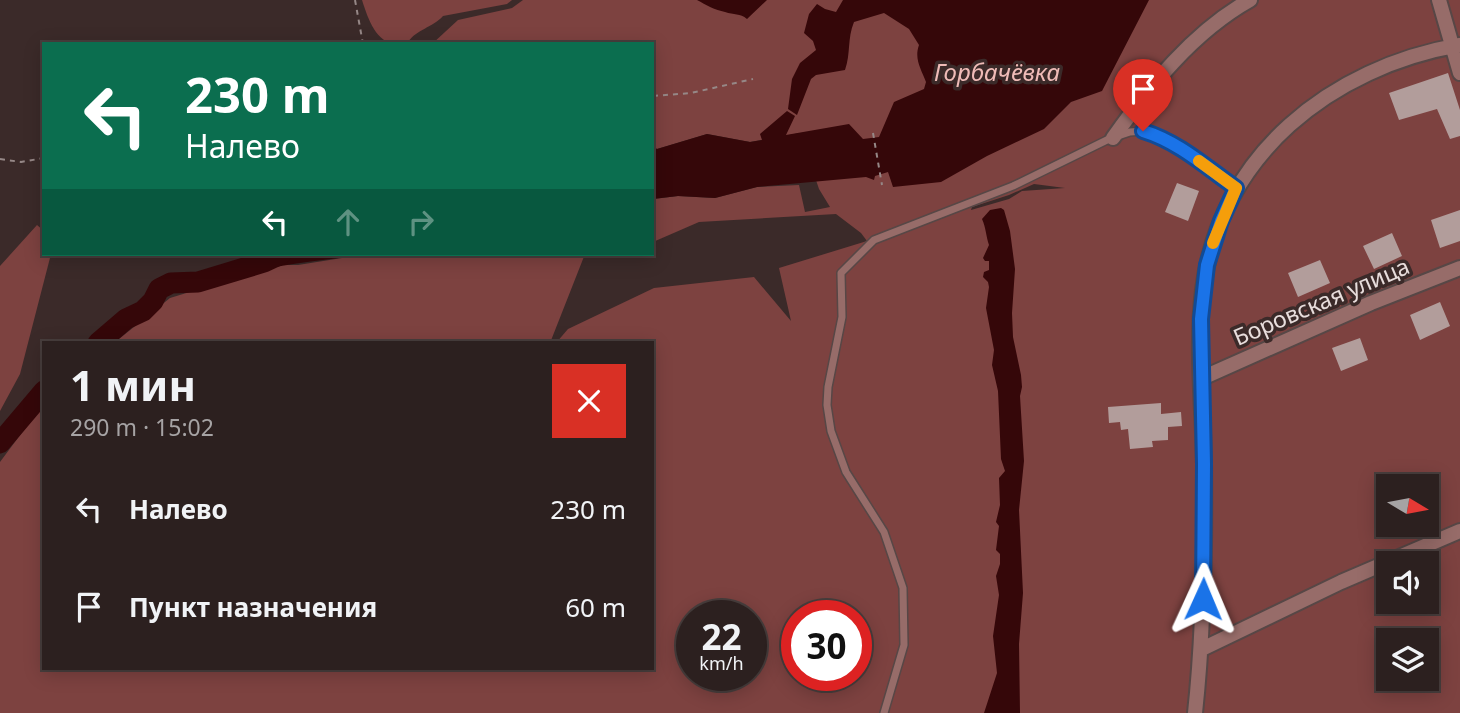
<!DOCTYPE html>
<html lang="ru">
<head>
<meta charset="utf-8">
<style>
  :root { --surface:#2c201f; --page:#342828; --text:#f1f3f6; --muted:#a6a3a4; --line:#483e3d }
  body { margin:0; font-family:"Noto Sans",sans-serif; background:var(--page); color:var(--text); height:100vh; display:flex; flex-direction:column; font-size:26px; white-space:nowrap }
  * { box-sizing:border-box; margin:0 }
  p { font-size:23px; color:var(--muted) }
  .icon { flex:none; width:38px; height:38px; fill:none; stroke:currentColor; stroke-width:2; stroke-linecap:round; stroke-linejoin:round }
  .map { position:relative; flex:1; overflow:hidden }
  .sheet { position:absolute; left:42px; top:341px; width:612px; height:329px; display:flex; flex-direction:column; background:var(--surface); border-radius:0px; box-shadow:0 4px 18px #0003,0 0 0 2px var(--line) }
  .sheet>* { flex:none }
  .banner { position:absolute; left:42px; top:42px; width:612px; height:214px; border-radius:0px; box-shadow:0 4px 18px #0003,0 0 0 2px var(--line); background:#0b6e4f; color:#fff; overflow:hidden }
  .needle { width:46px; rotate:100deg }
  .controls { position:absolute; left:1376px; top:474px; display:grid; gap:14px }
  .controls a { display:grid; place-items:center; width:63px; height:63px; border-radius:0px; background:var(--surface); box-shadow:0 4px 18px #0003,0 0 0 2px var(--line); font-size:35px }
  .speed { position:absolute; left:676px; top:600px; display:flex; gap:14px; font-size:35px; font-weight:700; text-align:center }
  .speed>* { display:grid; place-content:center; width:91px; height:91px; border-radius:50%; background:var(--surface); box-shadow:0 4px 18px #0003,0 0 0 2px var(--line); line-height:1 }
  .speed small { font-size:18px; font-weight:400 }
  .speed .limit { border:10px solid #d22; background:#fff; color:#111 }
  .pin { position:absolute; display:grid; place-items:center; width:60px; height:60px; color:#fff; margin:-72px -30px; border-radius:50% 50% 50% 0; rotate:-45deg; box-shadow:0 0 7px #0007 }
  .pin .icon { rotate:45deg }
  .me { position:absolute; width:77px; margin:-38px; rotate:1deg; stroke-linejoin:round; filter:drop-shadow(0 0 5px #0008) }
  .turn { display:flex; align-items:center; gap:24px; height:147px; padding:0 28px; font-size:32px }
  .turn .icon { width:91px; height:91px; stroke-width:2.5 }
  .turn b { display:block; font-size:49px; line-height:60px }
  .lanes { display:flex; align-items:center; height:66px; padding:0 28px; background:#0003; justify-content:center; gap:35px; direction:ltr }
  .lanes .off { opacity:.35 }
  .round { display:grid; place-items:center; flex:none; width:74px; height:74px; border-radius:0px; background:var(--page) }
  .headline { display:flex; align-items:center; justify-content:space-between; height:119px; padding:0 28px }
  h1 { font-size:42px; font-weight:700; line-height:52px }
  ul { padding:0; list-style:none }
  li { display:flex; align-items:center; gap:21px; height:98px; padding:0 28px }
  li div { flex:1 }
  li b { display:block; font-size:26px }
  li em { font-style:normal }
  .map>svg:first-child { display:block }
  .green { fill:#7d4240; fill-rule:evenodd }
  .water { fill:#350709 }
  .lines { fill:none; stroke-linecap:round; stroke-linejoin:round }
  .river { stroke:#350709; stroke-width:21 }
  .building { fill:#b29d9b }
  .service-casing { stroke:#574746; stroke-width:10 }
  .minor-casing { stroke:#574746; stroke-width:18 }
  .path { stroke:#968887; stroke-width:2; stroke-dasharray:5 5; stroke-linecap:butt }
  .service { stroke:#976c69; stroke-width:7 }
  .minor { stroke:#976c69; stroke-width:14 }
  .route-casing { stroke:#114b97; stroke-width:18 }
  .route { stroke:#1a73e8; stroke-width:12 }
  .slow { stroke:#f59e0b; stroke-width:12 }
  .labels { text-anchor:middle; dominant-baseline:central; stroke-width:7; stroke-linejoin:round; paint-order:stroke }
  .street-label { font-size:23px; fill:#e8dddc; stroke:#3b2a29 }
  .water-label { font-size:24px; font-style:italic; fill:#efbbb7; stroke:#3b2a29 }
</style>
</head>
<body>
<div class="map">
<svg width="1460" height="713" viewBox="0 0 1460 713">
  <rect width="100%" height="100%" fill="#3b2a29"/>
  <path class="green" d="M362,0H512L507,4L443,16C432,28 417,29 408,42C379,52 369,22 362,0Z
    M523,0H1460V713H0V462L44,403V668H653V343H556L568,329L654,288L754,277L791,321L779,268L867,241L861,233L836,214L699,222L653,242V199L678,196L715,198L757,187L799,185L805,212L830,207L819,189L800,133L750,142L707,134L657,149L653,147V44H432L458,20L512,8ZM1034,184L1065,188L1022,191L1009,199L971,210L972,207L1009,195ZM1388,486H1426V525H1388ZM1388,564H1426V602H1388ZM691,616H751V676H691ZM796,616H856V676H796ZM1388,640H1426V679H1388Z
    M37,225L44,231V254H51L20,374L0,411V266Z
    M367,254H585L550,343H114L170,298L278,265H298Z"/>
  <path class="water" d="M697,0H767L747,19C740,13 734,15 725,12C715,10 706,5 697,0Z
    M843,0H1149L1102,91L1071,102L1044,129L987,156L941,182L893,187L888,172L875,176L874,180L866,177L757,187L715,198L678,196L653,199V147L657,149L707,134L750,142L762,140L760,134L787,111L795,116L786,135L849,124L863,139L879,137L894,102L924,89L926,82C921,69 914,59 919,45L909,29L884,13L854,22C847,39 851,53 845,70L816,75L811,79L797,115L788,109L792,79L800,63L816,50L813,41L804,33L809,14L817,4L825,9L836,12Z
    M1001,208L1004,210L1010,231L1015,269L1012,313L1013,337L1021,375L1022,387L1020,396L1024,461L1019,510L1023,593L1019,644L1020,713H984L997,673L993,636L999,595L996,576L1000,564V554L996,550L999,526L996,522L1000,505L999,478L1005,471L1001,459L998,391L992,365L994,350L986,308L989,287L988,282L983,277L984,272L989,270V261H985L983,258L989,245C986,236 986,228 982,219L990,210Z
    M253,254H367C330,260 291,262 255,272Z"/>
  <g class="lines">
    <path class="river" d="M98,343L126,319L143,311L153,301L159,289L171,283L198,282L264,262L281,254
      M0,443L44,391"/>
  </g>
  <path class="building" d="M1448,73L1460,110V136L1450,139L1437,109L1399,120L1389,93Z
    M1177,183L1199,191L1188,221L1165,212Z
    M1460,210V241L1440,248L1431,220Z
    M1392,233L1402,256L1374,269L1363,246Z
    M1320,260L1330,283L1298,297L1288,273Z
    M1440,302L1450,326L1420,340L1410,315Z
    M1360,338L1368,360L1341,371L1332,348Z
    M1161,403V414L1181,412L1182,426L1168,427V440L1152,441L1153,447L1130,449L1128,429L1121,430L1120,422L1109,423L1108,407Z"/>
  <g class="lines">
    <g class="service-casing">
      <path id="service" d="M884,713L904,645L903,588L884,532L846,472L831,431L827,405L828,387L842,317L841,273L874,240L1013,186L1109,139L1130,132L1143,131L1160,137L1181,148L1236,188"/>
    </g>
    <g class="minor-casing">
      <path id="minor" d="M1439,0L1460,73
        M1113,138C1150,86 1193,32 1250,0
        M1202,378L1371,303L1460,268
        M1202,649L1341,582L1460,531
        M1195,713C1204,630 1205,547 1204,464C1203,406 1196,348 1203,290C1219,155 1332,67 1460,45"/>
    </g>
    <path class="path" d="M355,0L363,44
      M653,96L691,93L753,79
      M873,133L882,185
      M0,159L21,162L44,158"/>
    <use href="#service" class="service"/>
    <use href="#minor" class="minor"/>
  </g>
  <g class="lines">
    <g class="route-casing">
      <path id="route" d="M1143,131C1179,142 1206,167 1236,188L1221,221L1207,265L1201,319L1204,464L1203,599"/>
    </g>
    <use href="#route" class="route"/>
    <path class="slow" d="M1199,161L1236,188L1213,243"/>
  </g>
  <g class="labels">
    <g class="street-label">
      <text transform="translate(1321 301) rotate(-23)">Боровская улица</text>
    </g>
    <g class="water-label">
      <text x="997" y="71">Горбачёвка</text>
    </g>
  </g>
</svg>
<div class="controls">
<a><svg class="needle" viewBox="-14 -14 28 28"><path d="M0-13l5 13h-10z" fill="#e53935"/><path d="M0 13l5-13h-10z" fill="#a6a3a4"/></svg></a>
<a><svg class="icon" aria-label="sound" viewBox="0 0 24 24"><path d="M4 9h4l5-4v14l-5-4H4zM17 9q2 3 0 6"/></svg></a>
<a><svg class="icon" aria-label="layers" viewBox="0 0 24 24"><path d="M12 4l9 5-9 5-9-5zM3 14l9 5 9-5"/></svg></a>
</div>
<div class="speed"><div>22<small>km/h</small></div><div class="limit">30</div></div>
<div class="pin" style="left:1143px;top:131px;background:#d93025"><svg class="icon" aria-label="arrive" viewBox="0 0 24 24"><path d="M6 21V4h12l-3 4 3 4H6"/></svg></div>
<svg class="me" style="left:1203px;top:599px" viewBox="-20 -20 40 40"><path d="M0-17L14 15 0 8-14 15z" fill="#1a73e8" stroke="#fff" stroke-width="4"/></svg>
<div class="banner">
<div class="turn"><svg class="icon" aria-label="left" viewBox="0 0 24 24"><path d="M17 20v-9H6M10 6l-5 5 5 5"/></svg><div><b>230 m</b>Налево</div></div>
<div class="lanes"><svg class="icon" aria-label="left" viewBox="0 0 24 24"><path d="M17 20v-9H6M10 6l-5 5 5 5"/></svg><svg class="icon off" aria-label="ahead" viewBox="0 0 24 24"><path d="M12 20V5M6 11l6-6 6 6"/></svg><svg class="icon off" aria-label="right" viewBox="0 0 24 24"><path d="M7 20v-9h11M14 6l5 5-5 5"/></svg></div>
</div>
<section class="sheet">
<div class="headline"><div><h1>1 мин</h1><p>290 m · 15:02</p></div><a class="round" style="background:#d93025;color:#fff"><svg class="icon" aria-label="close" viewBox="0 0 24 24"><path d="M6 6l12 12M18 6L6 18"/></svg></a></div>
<ul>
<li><svg class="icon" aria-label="left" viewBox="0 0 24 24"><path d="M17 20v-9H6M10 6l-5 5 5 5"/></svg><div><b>Налево</b></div><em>230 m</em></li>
<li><svg class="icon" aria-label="arrive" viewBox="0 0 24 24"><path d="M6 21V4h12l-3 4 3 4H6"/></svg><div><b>Пункт назначения</b></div><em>60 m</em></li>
</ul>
</section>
</div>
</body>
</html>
